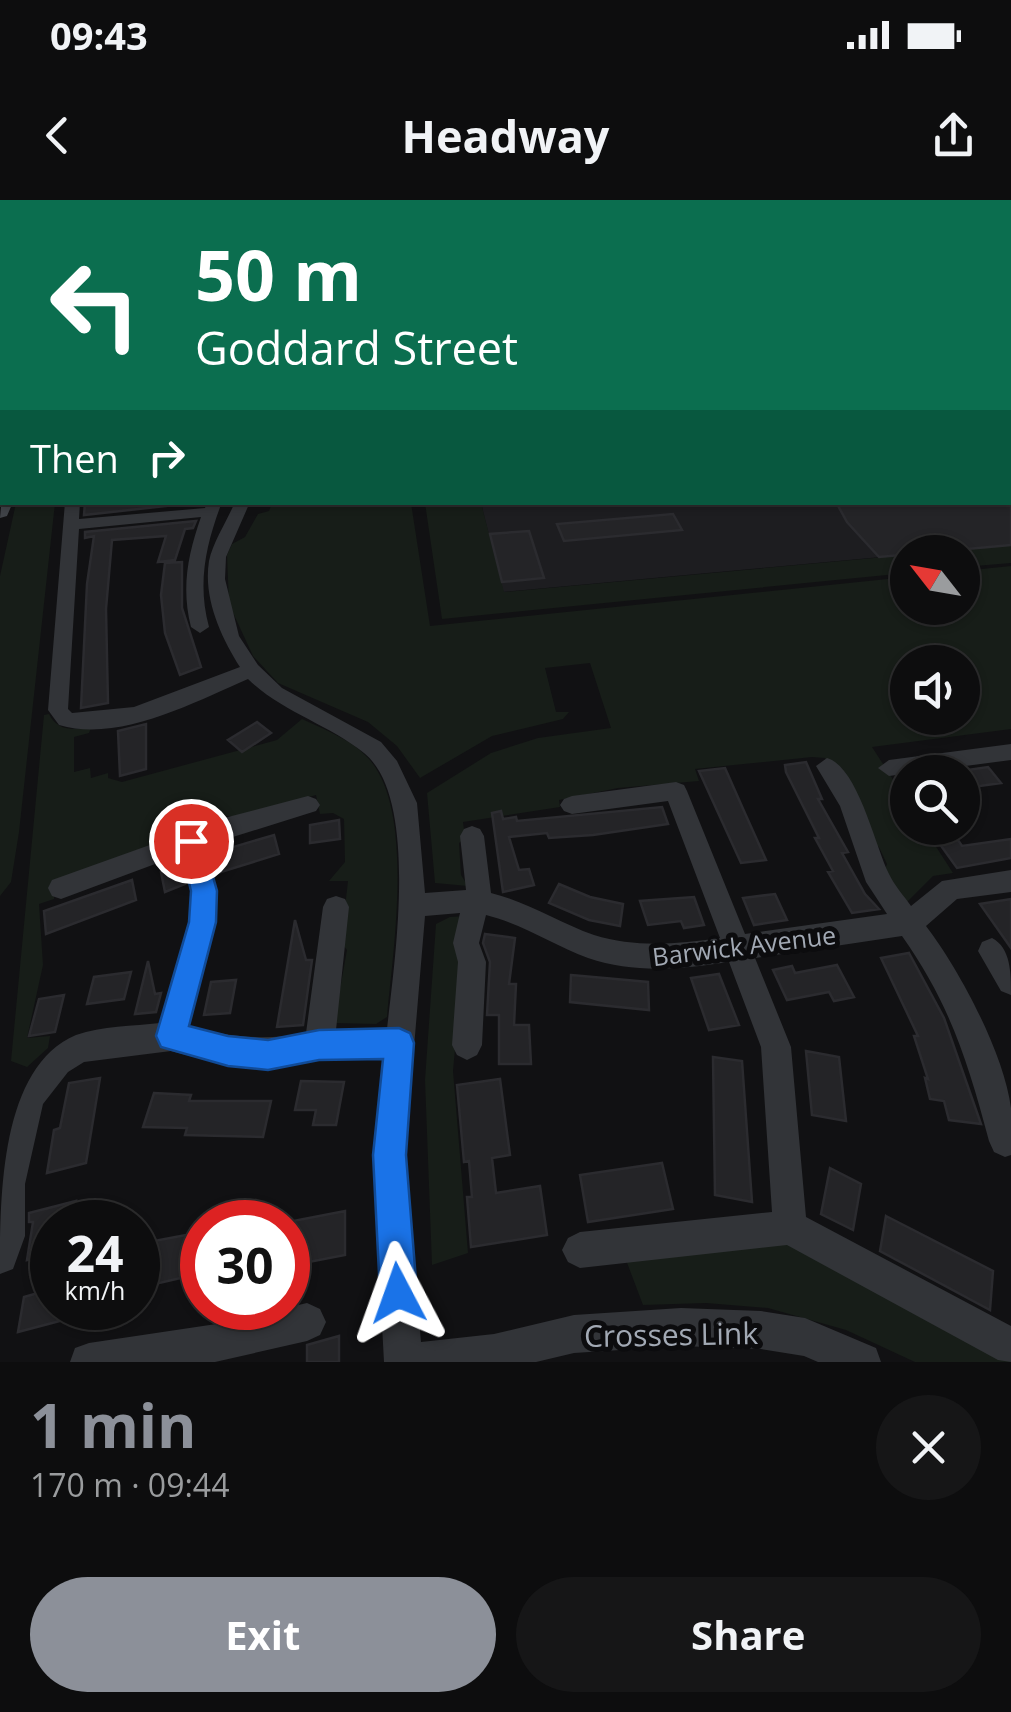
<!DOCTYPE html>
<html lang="en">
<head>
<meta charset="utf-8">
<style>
  :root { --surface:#0d0d0e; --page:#161617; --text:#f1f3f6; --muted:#9a9c9e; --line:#2d2d2e; --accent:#8c9099 }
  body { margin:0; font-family:"Open Sans",sans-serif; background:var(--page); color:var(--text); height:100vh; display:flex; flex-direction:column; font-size:38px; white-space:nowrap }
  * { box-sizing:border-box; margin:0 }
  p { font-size:32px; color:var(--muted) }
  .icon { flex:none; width:55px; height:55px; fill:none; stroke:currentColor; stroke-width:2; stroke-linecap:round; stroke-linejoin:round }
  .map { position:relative; height:1162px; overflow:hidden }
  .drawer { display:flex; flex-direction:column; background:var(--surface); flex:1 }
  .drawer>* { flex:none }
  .hud { position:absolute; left:0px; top:0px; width:1012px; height:305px; box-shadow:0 2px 8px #0004,0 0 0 2px var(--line); background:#0b6e4f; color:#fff; overflow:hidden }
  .needle { width:65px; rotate:301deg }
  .buttons { position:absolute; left:890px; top:335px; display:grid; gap:20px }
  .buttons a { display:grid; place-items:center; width:90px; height:90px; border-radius:50%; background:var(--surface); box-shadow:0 2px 8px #0004,0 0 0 2px var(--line); font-size:50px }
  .speed { position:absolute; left:30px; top:1000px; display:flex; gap:20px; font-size:50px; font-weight:700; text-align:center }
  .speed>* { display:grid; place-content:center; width:130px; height:130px; border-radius:50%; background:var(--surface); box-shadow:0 2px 8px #0004,0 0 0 2px var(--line); line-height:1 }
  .speed small { font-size:25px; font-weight:400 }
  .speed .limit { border:15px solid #d22; background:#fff; color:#111 }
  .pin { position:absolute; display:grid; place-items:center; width:85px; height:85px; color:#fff; margin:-42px; border:5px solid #fff; border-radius:50%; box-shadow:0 2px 10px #0007 }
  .me { position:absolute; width:110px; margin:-55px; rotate:356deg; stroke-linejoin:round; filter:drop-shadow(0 0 8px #0008) }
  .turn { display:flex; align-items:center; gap:35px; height:210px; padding:0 30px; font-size:45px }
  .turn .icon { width:130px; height:130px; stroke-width:2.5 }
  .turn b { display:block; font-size:70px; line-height:85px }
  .then { display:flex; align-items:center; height:95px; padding:0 30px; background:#0003; gap:20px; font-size:38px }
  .round { display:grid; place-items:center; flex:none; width:105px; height:105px; border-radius:52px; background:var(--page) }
  .summary { display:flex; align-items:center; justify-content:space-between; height:170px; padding:0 30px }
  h1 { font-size:60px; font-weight:700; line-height:75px; color:var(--accent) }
  .cta { display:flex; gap:20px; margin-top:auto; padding:20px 30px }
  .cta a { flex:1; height:115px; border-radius:60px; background:var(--accent); color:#fff; font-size:40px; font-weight:700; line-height:115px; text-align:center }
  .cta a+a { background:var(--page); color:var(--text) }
  .status { display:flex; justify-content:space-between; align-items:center; height:70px; padding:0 50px; background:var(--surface); direction:ltr }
  .status svg { height:28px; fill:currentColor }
  header { display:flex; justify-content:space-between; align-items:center; height:130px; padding:0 30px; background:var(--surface); font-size:45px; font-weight:700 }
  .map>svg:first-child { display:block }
  .built { fill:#1d1d20 }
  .green { fill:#171d18; fill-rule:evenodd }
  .building { fill:#242427; stroke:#2b2b2f; stroke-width:2.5 }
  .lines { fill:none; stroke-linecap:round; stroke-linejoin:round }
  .minor { fill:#323438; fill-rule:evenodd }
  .secondary { fill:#404348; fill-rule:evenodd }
  .primary { fill:#4e5157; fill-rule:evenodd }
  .route { fill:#1a73e8; stroke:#114b97; stroke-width:2.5 }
  .labels { text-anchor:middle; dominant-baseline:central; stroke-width:10; stroke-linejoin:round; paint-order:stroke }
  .street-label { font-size:25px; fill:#a2a9b4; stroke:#0c0c0e }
  .near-street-label { font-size:30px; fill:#a2a9b4; stroke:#0c0c0e }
</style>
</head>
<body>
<div class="status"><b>09:43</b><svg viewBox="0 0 49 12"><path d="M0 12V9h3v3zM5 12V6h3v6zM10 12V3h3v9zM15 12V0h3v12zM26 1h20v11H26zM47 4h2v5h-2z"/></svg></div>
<header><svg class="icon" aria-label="back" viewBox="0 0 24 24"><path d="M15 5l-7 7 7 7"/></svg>Headway<svg class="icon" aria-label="share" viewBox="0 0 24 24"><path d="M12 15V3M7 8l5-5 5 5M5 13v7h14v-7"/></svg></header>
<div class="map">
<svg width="1011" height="1162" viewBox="0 0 1011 1162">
  <rect width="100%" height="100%" fill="#111113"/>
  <path class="built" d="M1011,223V345L503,392L481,303L1010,302Z"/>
  <path class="green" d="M16,303H55L19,632L11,682L0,696V376Z
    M272,303H411L430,426L907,377L908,408H962L963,371L1011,366V529L872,547L907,601L908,628H924L953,673L933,676L904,705L885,669L887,664L879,647L871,641L825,558L812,557L695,569L699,581L618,588L559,600L560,607L463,622L465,638L459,643L461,675L468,686L435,683L427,593L491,553L538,538L611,528L590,463L545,468L556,512H569L563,519L492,536L420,578L397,546L368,522L278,483L253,456L229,404L227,355L232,344L245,337L258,314L269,311ZM908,462H962V518H908Z
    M425,303H481L504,392L907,355V373L442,419Z
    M1011,345V363L963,367L962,352H929Z
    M49,514C58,532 73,529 91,528L89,533L74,537V572L90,568L91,578L108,573V578L122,582L277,540L302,519C325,530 351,539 369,559C415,611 393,750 387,817L376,824L334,823L347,750L341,743L348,681H329L345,662L344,619L333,613L320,614L316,595L238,616H226C168,636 113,664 54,683V699L39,704L43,765L27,838L50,836L48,848L27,867L11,861L44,515Z
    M467,716L453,871L468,1053L432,1065L425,880L436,724L450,717Z
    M787,1043L1011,1162H915L846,1130L768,1108L706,1103L643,1105L626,1060Z"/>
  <path class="building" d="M85,302H202L84,315Z
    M836,302H1011V345L879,357L847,322Z
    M673,314L682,330L564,341L557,324Z
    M196,321L193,328L185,329L175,360L158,362L166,336L112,340L106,409L108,503L81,508L87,384L94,336L85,338V332Z
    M529,331L544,378L502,382L490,334Z
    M182,362V408L201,467L180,475L165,433L161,395L165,363Z
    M257,522L271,533L242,552L228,540Z
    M146,524V569L120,576L118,531Z
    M806,562L822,599H818L848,652L842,653L865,694L879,709L852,713L828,672L833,671L815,638H819L786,572L785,565Z
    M988,567L1001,583L973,587L961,571Z
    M725,568L744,611L766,660L741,663L699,571Z
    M662,607L668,624L593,635L549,638L547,633L509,637L519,670L529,669L534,685L503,692L492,613L501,611L503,619L516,617L517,621Z
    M339,620L340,639L310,643V625Z
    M274,635L279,654L218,673L213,653Z
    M1011,639V658L957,668L939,643L958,640L962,646Z
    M181,664L185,684L165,692L161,672Z
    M132,680L136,700L46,734L44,711Z
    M559,684L590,697L623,704L620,726L589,720L549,703Z
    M775,694L787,720L754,725L743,698Z
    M694,697L704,725L684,728L681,721L648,725L640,701Z
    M1011,699V748L980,704Z
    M295,720L306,760H312L303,825L277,827Z
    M485,734L515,738L509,784H516L514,825H529L531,864H499V815H487L490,762L483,743Z
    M909,753L944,818L981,924L949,920L944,901L930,899L925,878L928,879L914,836H918L881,758Z
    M148,761L155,794L161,793L156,812L135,814Z
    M837,765L854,797L834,801L829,792L787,800L773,770L792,766L795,773Z
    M131,772L124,799L87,804L94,777Z
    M719,774L739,825L709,830L691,778Z
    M571,775L648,782L649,810L570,802Z
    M236,780L230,813L204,815L211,782Z
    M64,795L55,832L29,836L39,799Z
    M806,851L839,857L846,921L812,915Z
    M713,857L742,861L752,1002L715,995Z
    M100,878L86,963L47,973L54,930L60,928L69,883Z
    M500,879L510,955L492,958L496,993L540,986L547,1035L471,1047L467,997H472L469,961L464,962L457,885Z
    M301,881L344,882L336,925H313L316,910H295Z
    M154,893L191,895L189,901H271L263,937L185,935L187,928L143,927Z
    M662,963L673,1009L588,1022L580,975Z
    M830,968L861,984L853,1030L821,1014Z
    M76,1001L73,1022H52V1054L27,1060L33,1022H29V1013Z
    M345,1011V1055L288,1066V1022Z
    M886,1016L993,1071L990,1110L880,1051Z
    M202,1032V1073L138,1088V1044Z
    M52,1089V1108H90V1113L18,1132L24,1097Z
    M339,1136V1162H307V1145Z"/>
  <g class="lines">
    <path class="minor" d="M1010,162H1011V169H1010Z
      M65,302H80L79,319L205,308L207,302H222C206,344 197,383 209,427L200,433L191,427C181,388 188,354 201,317L79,329L68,509L72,513L134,507L240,467C221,437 203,398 209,361C213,342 227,321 235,302H250L226,357L225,379L239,436L258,465L282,488L381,542L397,561L417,603L425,693L466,690L460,636L464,629L472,626L480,629L484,636L491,693C528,702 559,723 594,735C636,748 677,744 720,738L668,601L572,614L564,611L560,605L564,599L572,596L676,582L684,585L687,591L745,734L887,714L866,682L840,606L816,566L827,558C858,567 875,646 889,674C894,685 904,696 911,706L942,681L1011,670V692L957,699L926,726C959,769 1004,853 1011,908C1011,923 1011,939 1011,955L1005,957L994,952L989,941C968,862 950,804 902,736L755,758L791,847L806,1017L1011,1126V1162L998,1160L787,1045L580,1068L568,1062L562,1050L568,1038L580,1032L772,1012L761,847L729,762C681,769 635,774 588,758C553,745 522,724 486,715L479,743L486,762L482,845L477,855L467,860L457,855L452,845L458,762L453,743L460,713L425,716L405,955L421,1142L494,1134L574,1115L681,1108L761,1111L805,1118L876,1148L881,1162H818L804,1156L761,1149L681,1146L574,1153L536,1162H384L373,955L383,858L319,860L268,870L228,866L171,851L84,862L68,872L43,904L25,984V1036L13,1069L0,1074C0,996 0,867 76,835C102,826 133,826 160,823L189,723L191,691L182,654L61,699L52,696L48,688L52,680L228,617L308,596L316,599L320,605L316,611L204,646L217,691L215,723L188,826C230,837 263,841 306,833L323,707L327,699L336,696L345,699L349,707L336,830L387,829C394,764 420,598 364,553C328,524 282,512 248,479C194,502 120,543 59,525L48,510Z
      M1011,544V560L889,576L878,568L889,560Z
      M992,738C1011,748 1011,773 1011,795L1001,791L978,751L982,742Z
      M307,1103L320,1109L326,1122L320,1135L307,1141L215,1162H70L75,1148L89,1143L223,1123Z"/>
    <path class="secondary" d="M2,296V302H13L7,316L0,318Z"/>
    <path class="primary" d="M0,166H2V176H0Z"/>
  </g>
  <linearGradient id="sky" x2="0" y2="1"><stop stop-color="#09090a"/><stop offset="0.43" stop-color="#323844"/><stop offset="1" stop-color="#323844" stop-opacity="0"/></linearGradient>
  <rect width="1011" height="287" fill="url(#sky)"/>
  <path class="route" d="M191,631L199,634L203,641L217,691L216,722L189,826L228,836L268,840L319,830L399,828L410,833L414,843L406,955L417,1093L411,1106L398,1111L385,1106L380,1093L373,955L383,859L319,860L268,870L228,866L161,847L156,836L189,722L191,691L179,641L182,634Z"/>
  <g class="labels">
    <g class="street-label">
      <text transform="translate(744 745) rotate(-7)">Barwick Avenue</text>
    </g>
    <g class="near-street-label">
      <text transform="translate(671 1134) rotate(-1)">Crosses Link</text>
    </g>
  </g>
</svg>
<div class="buttons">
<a><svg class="needle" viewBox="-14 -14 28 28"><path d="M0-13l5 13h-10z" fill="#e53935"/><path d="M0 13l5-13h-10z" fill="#9a9c9e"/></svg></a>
<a><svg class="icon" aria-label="sound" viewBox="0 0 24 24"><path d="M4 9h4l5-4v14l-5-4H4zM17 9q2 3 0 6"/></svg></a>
<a><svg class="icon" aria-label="search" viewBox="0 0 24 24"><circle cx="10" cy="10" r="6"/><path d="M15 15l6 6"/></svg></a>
</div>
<div class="speed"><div>24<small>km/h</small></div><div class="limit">30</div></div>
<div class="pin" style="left:191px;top:641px;background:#d93025"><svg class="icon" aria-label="arrive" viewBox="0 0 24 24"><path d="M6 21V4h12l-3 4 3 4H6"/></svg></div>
<svg class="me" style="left:398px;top:1093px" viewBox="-20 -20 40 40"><path d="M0-17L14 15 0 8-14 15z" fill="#1a73e8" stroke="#fff" stroke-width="4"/></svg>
<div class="hud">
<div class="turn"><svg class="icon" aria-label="left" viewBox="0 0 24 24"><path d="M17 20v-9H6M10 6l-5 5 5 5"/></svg><div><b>50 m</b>Goddard Street</div></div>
<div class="then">Then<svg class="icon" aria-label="right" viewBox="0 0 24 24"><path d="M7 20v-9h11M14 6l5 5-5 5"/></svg></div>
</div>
</div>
<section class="drawer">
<div class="summary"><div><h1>1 min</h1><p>170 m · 09:44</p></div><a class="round"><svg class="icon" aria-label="close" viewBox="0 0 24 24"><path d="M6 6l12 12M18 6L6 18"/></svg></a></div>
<div class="cta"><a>Exit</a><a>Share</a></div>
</section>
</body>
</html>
